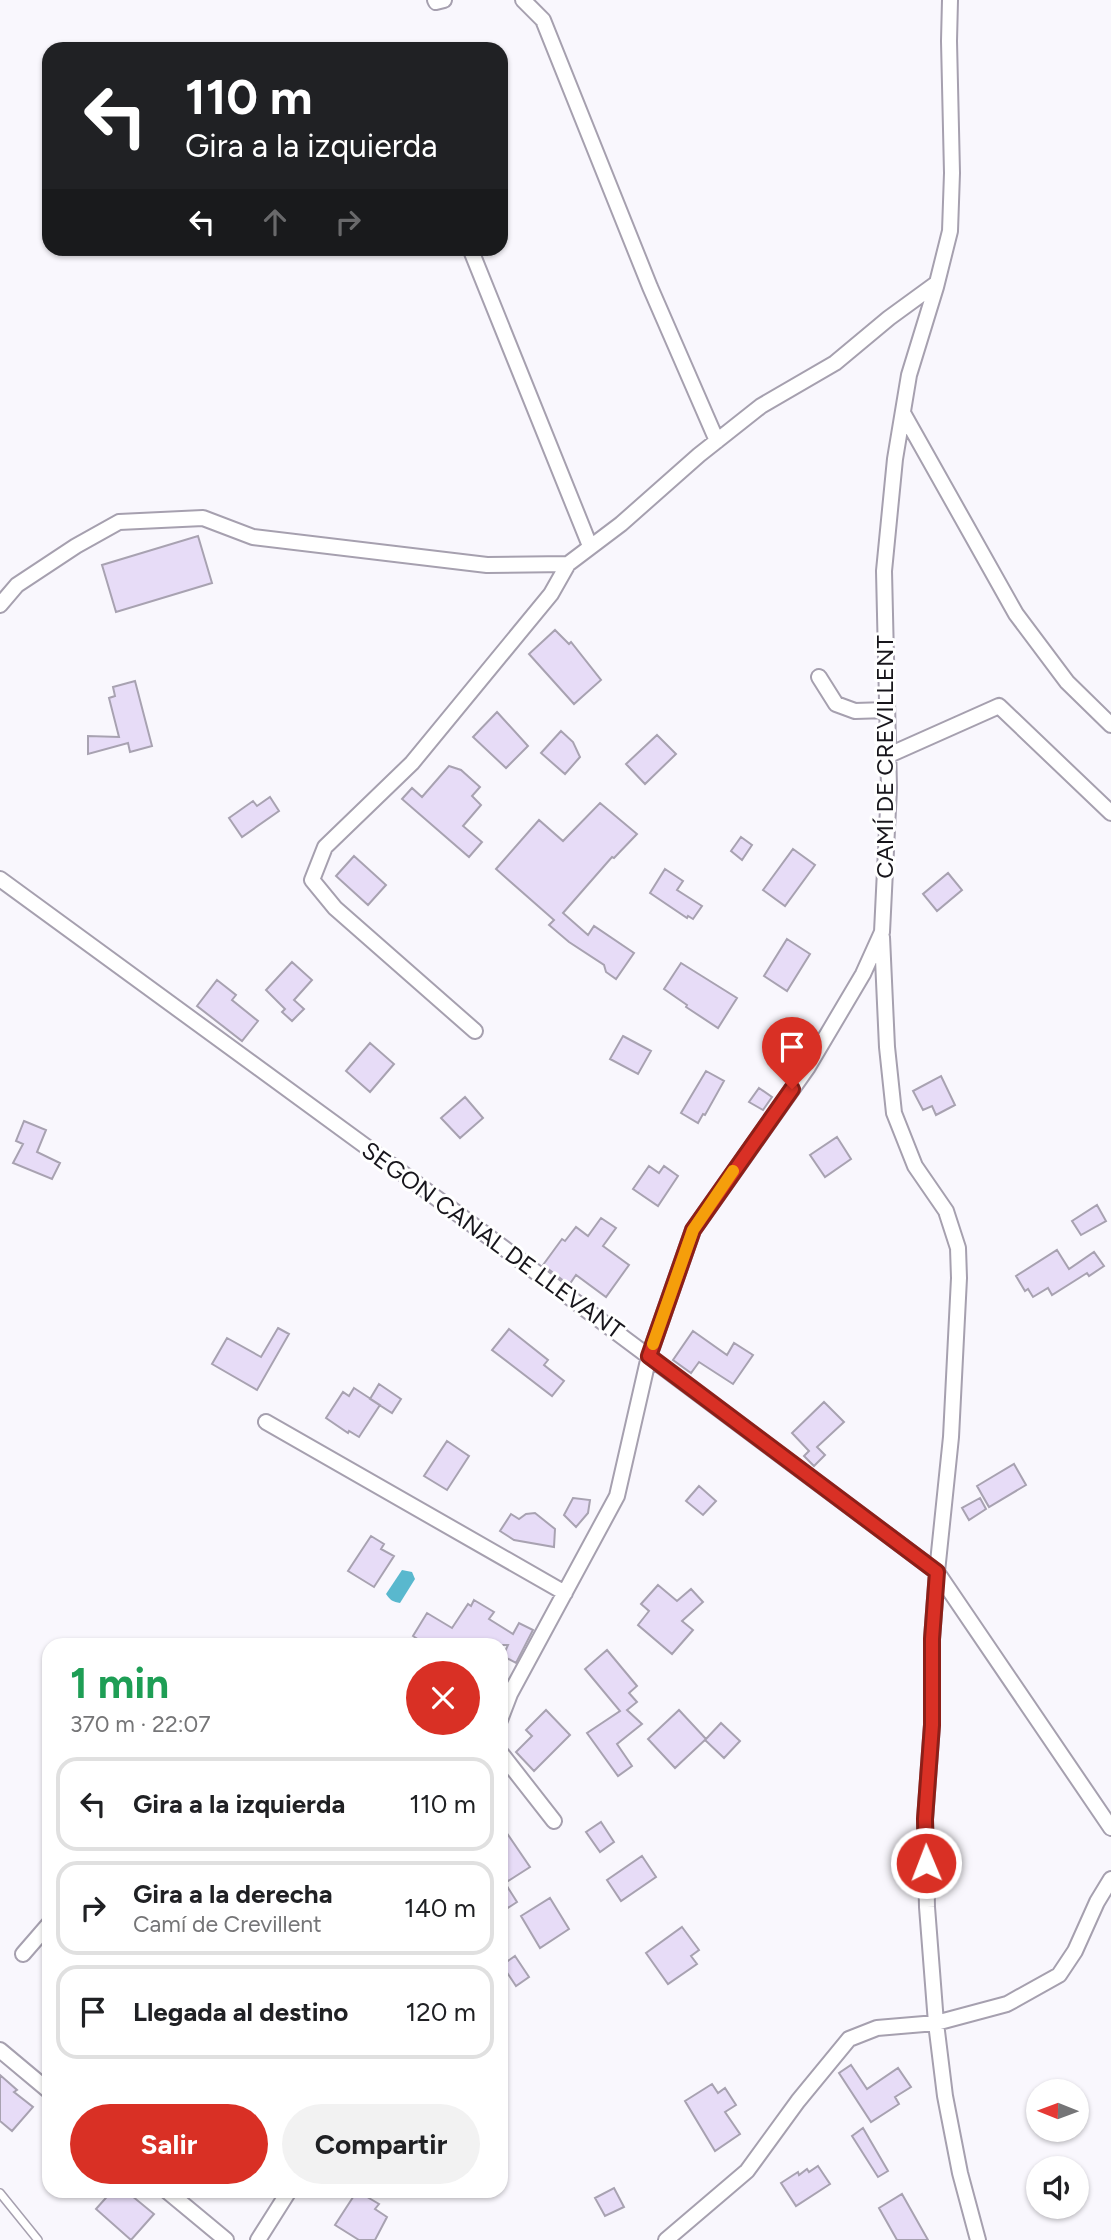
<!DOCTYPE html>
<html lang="es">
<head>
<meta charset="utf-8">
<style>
  :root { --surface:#fff; --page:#f2f2f2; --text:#202124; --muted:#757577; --line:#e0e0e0; --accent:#d93025 }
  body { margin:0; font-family:Figtree,sans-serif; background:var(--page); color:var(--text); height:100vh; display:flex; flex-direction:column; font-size:26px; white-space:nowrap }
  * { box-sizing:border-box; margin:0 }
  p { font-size:23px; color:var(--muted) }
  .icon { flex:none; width:38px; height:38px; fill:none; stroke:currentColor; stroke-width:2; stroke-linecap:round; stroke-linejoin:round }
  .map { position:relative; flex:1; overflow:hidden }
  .side { position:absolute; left:42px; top:1638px; width:466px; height:560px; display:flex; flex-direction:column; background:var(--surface); border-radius:21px; box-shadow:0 2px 5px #0004 }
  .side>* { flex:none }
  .banner { position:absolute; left:42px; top:42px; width:466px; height:214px; border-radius:21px; box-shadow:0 2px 5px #0004; background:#202124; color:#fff; overflow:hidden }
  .needle { width:46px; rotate:271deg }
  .fabs { position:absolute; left:1026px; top:2079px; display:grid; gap:14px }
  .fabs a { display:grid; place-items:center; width:63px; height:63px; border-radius:50%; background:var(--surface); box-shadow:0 2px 5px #0004; font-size:35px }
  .pin { position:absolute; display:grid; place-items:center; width:60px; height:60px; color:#fff; margin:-72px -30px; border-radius:50% 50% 50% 0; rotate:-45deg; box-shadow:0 0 7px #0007 }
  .pin .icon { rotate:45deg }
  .me { position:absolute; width:77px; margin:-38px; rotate:359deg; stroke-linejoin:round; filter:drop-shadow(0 0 5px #0008) }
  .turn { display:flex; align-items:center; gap:24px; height:147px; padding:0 28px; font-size:32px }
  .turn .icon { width:91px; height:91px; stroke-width:2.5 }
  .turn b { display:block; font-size:49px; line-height:60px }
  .lanes { display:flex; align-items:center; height:66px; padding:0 28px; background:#0003; justify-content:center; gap:35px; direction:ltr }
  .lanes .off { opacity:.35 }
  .round { display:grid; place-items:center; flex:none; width:74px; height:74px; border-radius:37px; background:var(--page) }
  .overview { display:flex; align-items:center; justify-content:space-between; height:119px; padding:0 28px }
  h1 { font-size:42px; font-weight:700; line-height:52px; color:#1e9e55 }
  .button { display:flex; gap:14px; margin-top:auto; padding:14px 28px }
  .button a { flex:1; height:80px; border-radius:42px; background:var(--accent); color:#fff; font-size:28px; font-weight:700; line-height:80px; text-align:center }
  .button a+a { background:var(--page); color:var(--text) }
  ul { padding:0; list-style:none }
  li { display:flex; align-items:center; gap:21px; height:94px; margin:0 14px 10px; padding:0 14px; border:4px solid var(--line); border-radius:21px }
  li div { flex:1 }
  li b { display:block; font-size:26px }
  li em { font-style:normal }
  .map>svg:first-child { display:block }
  .water { fill:#59b8ce }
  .building { fill:#e7dcf7; stroke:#a8a2b1; stroke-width:2 }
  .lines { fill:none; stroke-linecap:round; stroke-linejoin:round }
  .lane-casing { stroke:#a6a0af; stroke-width:10 }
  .street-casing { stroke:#a6a0af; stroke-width:18 }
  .lane { stroke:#fff; stroke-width:7 }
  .street { stroke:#fff; stroke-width:14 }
  .route-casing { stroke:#8d1f18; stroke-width:18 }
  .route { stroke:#d93025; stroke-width:12 }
  .slow { stroke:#f59e0b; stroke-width:12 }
  .labels { text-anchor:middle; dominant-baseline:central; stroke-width:6; stroke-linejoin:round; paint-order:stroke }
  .street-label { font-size:24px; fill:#18161c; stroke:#fff }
</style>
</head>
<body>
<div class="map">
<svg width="1111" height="2240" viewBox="0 0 1111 2240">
  <rect width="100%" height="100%" fill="#f9f7fd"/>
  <path class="water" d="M402,1570L412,1572L415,1579L400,1603C393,1602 390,1600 386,1594Z"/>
  <path class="building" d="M198,536L212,583L116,612L102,565Z
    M555,630L569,644L571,642L601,680L574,704L529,654Z
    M135,681L152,746L130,752L128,743L88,754V736L119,737L109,698L115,696L113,687Z
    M497,712L528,746L506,768L473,737Z
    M561,731L573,742L580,757L565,774L541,753Z
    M657,735L676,754L645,784L626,764Z
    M449,766L461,770L480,787L472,796L481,805L463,826L482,842L469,857L402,799L412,788L422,797Z
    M270,797L279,811L242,837L229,818L253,801L257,806Z
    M600,803L637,834L614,858L612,857L563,913L588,935L594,926L634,953L616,979L606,972L604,965L569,942L549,925L554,920L496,869L539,820L563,841Z
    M741,837L752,845L742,860L731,851Z
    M793,849L815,865L785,906L763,890Z
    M354,856L386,885L368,905L336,876Z
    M665,869L683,881L677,890L702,906L693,919L688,916L687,918L650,893Z
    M948,873L962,890L937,911L923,894Z
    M787,939L810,954L787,991L764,976Z
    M292,962L312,980L294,1000L304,1009L292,1021L282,1012L285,1009L266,990Z
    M681,963L737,998L718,1028L686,1007L687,1005L664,989Z
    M217,980L236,995L232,1000L258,1021L242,1041L197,1006Z
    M623,1036L651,1051L638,1074L610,1059Z
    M370,1043L394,1064L370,1092L346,1071Z
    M706,1071L724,1081L705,1115L703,1114L698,1123L681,1113Z
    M941,1076L955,1105L936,1115L932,1106L923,1110L913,1091Z
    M759,1088L772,1097L763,1110L749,1102Z
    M465,1097L483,1118L460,1138L441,1118Z
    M24,1121L46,1130L37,1152L60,1163L52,1179L13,1163L23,1144L16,1141Z
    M837,1137L851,1159L825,1177L810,1155Z
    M649,1166L659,1173L664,1166L678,1176L658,1206L633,1189Z
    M1097,1205L1106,1221L1081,1235L1072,1221Z
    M601,1218L616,1228L603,1246L629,1265L606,1297L576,1275L569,1285L543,1265L562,1239L565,1241L576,1227L588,1236Z
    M1057,1250L1069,1269L1094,1252L1104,1266L1089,1276L1087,1273L1052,1295L1048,1288L1033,1297L1028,1289L1025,1291L1016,1276Z
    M278,1328L289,1334L257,1390L212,1364L227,1338L261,1357Z
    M509,1329L548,1360L544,1365L564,1381L552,1396L492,1350Z
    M693,1331L727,1355L734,1343L753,1355L733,1384L699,1362L691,1373L673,1360Z
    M379,1384L401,1399L392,1413L370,1399Z
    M354,1388L380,1405L359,1437L349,1431L348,1433L326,1418L343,1392L349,1396Z
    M824,1402L844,1422L817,1447L825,1455L814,1466L804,1456L809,1451L792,1433Z
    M447,1441L469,1456L447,1490L424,1476Z
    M1014,1464L1026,1485L989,1507L977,1486Z
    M699,1486L716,1501L703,1515L686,1501Z
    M573,1498L590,1500L588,1513L576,1527L564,1515Z
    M980,1498L986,1509L969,1520L962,1508Z
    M535,1513L555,1529L554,1547L514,1540L500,1531L511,1514L519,1519L526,1514Z
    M371,1536L384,1544L381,1549L394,1556L374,1587L348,1571Z
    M658,1585L677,1601L691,1589L703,1602L682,1621L693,1630L672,1654L638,1625L649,1611L641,1604Z
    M474,1600L494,1612L489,1619L513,1634L519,1623L533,1630L516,1663L503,1656L508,1645H427L413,1636L427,1613L452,1628L468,1604L471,1606Z
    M607,1650L637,1686L629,1693L637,1702L627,1710L642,1724L617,1744L632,1766L618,1776L587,1733L620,1711L585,1669Z
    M546,1710L570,1735L534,1771L516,1752L532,1736L526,1730Z
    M679,1710L706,1739L675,1768L648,1739Z
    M721,1723L740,1741L724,1758L705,1740Z
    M601,1822L614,1842L600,1852L586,1832Z
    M500,1823L530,1867L505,1883L517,1902L500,1913Z
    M642,1856L656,1877L621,1901L607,1880Z
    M550,1898L569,1929L540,1948L521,1916Z
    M682,1927L699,1950L691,1956L697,1964L668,1984L646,1953Z
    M515,1956L529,1977L516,1986L502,1965Z
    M851,2065L867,2089L898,2068L911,2087L895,2097L899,2104L871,2122L839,2073Z
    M0,2075L17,2090L14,2092L33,2107L12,2131L0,2121Z
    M712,2084L718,2093L725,2088L736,2105L725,2112L740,2134L715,2151L685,2101Z
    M863,2128L888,2171L878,2177L852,2136Z
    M818,2166L830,2184L796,2206L781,2183L798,2172L799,2175L807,2169L809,2172Z
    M614,2188L624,2207L605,2216L595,2198Z
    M112,2191H126L154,2214L131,2240L96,2209Z
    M357,2191L379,2204L375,2209L387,2217L375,2240H359L335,2225Z
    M902,2194L928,2240H897L879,2208Z"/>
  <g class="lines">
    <g class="lane-casing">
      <path id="lane" d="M0,2193L38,2240"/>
    </g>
    <g class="street-casing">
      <path id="street" d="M435,0L436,2L444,0
        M523,0L543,20L650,287L717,441
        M470,248L590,546
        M903,413L1016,614L1067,682L1111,725
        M0,605L17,585L76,546L119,522L203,518L253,537L487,565L568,564L621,524L699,455L761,406L835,363L889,318L937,283
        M819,677L836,704L855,711L887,710
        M889,755L999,706L1111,813
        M0,879L450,1208L937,1572L1111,1828
        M882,937L887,1047L894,1113L915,1166L946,1211L958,1248L959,1278L951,1437L937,1572L932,1639V1725L925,1820L927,1907L936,2023L945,2096L960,2173L978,2240
        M475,1031L335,908L312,880L325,847L412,763L551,594L568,564
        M266,1422L565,1593
        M500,1720L510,1694L617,1496L649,1356L693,1230L808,1067L863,974L882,932L889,788L884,571L895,459L909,375L936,287L950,231L952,173L949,41L950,0
        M500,1752L554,1821
        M23,1954L49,1924
        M0,2050L49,2091
        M167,2191L226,2240
        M258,2240L289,2191
        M666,2240L747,2171L798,2101L849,2039L877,2028L936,2023L1007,2004L1059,1975L1075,1951L1097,1902L1111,1879"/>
    </g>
    <use href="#lane" class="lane"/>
    <use href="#street" class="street"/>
  </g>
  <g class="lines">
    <g class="route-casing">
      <path id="route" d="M792,1089L693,1230L649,1356L937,1572L932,1639V1725L925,1819L926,1863"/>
    </g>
    <use href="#route" class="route"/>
    <path class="slow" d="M653,1344L693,1230L733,1171"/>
  </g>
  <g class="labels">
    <g class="street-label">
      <text transform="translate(884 757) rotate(-90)">CAMÍ DE CREVILLENT</text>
      <text transform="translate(493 1240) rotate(36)">SEGON CANAL DE LLEVANT</text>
    </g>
  </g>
</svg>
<div class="fabs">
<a><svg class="needle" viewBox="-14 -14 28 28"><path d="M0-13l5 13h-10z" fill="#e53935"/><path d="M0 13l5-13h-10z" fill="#757577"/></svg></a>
<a><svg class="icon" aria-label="sound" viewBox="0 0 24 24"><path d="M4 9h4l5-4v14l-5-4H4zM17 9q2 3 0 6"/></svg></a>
</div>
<div class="pin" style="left:792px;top:1089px;background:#d93025"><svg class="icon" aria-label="arrive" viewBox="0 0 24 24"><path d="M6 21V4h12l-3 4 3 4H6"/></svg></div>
<svg class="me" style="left:926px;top:1863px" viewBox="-20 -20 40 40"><circle r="17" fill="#d93025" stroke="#fff" stroke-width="3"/><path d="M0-11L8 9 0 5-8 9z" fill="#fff"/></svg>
<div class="banner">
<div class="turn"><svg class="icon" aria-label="left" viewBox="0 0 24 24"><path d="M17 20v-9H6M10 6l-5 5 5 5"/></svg><div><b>110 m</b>Gira a la izquierda</div></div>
<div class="lanes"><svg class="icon" aria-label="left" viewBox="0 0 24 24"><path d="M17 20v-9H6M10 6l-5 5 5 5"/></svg><svg class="icon off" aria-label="ahead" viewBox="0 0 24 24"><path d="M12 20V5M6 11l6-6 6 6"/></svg><svg class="icon off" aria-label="right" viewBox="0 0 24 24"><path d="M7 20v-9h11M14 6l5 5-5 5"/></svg></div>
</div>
<section class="side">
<div class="overview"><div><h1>1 min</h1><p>370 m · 22:07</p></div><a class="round" style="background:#d93025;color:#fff"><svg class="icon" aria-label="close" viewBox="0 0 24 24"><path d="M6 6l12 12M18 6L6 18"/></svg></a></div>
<ul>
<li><svg class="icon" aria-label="left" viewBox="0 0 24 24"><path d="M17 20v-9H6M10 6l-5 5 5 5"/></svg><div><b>Gira a la izquierda</b></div><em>110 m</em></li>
<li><svg class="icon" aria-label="right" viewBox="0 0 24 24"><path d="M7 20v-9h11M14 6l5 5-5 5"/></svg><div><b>Gira a la derecha</b><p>Camí de Crevillent</p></div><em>140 m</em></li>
<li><svg class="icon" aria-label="arrive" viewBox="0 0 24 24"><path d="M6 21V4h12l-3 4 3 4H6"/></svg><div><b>Llegada al destino</b></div><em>120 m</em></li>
</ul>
<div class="button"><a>Salir</a><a>Compartir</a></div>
</section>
</div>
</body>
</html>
